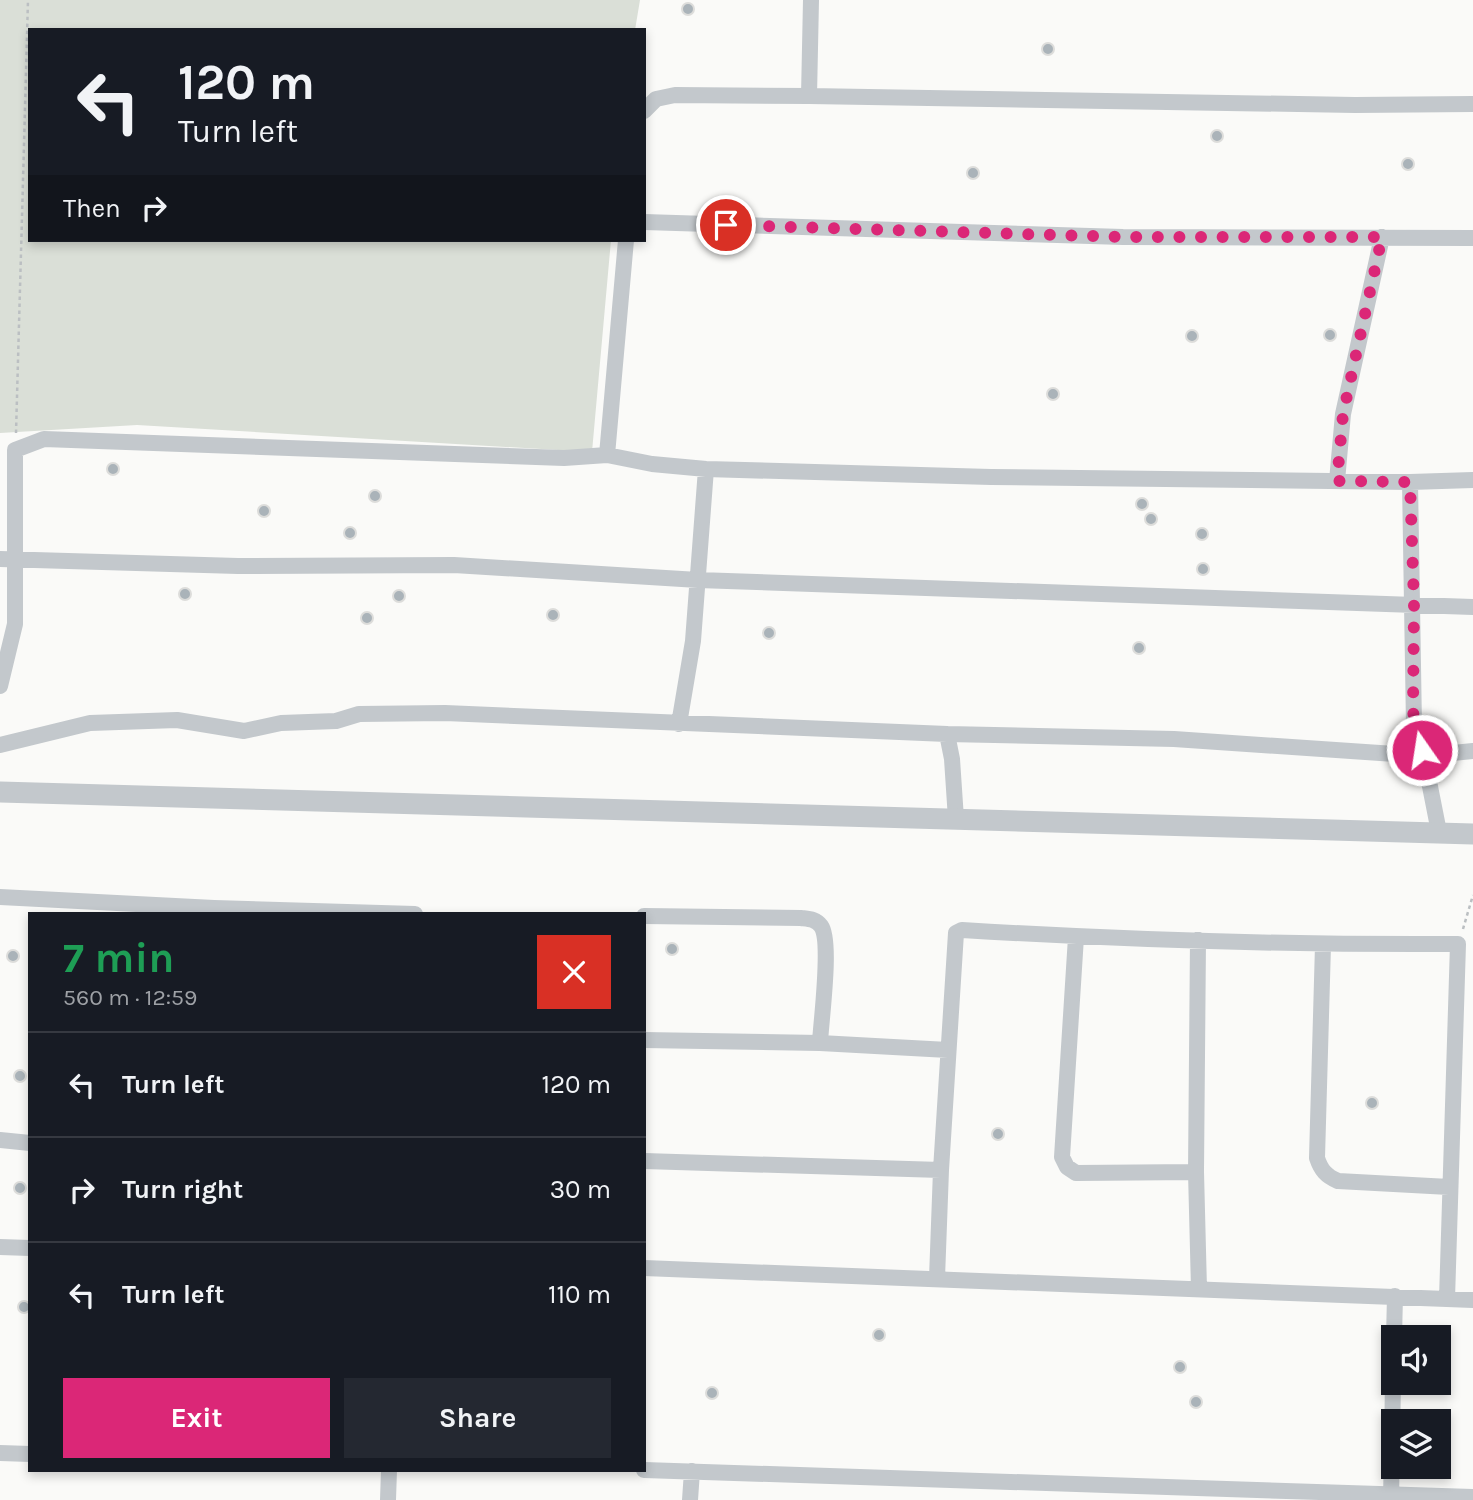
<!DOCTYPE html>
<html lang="en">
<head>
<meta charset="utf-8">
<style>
  :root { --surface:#171b24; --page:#242831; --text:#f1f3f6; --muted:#9ea1a6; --line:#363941; --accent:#db2777 }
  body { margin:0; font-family:Karla,sans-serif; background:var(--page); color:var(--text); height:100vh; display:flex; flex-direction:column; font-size:26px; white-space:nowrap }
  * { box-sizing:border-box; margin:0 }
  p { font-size:23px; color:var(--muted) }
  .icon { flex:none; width:38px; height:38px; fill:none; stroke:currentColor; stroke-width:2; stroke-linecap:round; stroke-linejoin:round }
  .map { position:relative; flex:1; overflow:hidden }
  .drawer { position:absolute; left:28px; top:912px; width:618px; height:560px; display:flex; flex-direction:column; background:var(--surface); border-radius:0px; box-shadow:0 4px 10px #0003 }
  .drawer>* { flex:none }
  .guide { position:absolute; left:28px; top:28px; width:618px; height:214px; border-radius:0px; box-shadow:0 4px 10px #0003; background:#171b24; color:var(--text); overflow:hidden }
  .controls { position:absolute; left:1381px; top:1325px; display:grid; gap:14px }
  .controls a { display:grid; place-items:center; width:70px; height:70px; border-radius:0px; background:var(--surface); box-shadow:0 4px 10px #0003; font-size:35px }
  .pin { position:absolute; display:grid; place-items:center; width:60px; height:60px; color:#fff; margin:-30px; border:4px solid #fff; border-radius:50%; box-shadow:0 2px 7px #0007 }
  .me { position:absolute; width:77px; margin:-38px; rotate:347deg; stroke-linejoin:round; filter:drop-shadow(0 0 5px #0008) }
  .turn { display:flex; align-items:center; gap:24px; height:147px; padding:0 35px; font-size:32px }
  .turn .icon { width:91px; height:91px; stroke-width:2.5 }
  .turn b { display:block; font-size:49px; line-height:60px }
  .then { display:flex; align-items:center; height:66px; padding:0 35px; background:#0003; gap:14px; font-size:26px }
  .round { display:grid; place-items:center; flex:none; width:74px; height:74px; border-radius:0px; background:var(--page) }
  .summary { display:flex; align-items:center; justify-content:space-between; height:119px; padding:0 35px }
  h1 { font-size:42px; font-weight:700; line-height:52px; color:#1e9e55 }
  .button { display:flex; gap:14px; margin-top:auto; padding:14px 35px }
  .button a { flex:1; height:80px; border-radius:0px; background:var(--accent); color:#fff; font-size:28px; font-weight:700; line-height:80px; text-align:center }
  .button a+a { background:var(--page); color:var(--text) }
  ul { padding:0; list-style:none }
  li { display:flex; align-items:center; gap:21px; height:105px; padding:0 35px; border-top:2px solid var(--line) }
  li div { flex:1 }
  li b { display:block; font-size:26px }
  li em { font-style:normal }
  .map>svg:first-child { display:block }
  .green { fill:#dadfd7 }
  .building { fill:#aab3b9; stroke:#dcdcda; stroke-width:2 }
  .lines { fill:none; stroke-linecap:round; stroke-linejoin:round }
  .path { stroke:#bbbfc2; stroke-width:2.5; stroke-dasharray:3.5 3.5; stroke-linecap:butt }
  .minor { stroke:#c3c8cc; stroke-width:16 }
  .tertiary { stroke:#c3c8cc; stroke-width:21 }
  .route { stroke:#db2777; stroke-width:12; stroke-dasharray:0 21.6 }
</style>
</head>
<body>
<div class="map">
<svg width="1473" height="1500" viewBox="0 0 1473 1500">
  <rect width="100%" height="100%" fill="#fafaf8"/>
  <path class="green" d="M0,0H640L635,30H30V240H611L592,452L137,425L0,433Z"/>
  <path class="building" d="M682 9a6 6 0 1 1 12 0a6 6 0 1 1-12 0Z
    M1042 49a6 6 0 1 1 12 0a6 6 0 1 1-12 0Z
    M1211 136a6 6 0 1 1 12 0a6 6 0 1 1-12 0Z
    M1402 164a6 6 0 1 1 12 0a6 6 0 1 1-12 0Z
    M967 173a6 6 0 1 1 12 0a6 6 0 1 1-12 0Z
    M1324 335a6 6 0 1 1 12 0a6 6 0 1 1-12 0Z
    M1186 336a6 6 0 1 1 12 0a6 6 0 1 1-12 0Z
    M1047 394a6 6 0 1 1 12 0a6 6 0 1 1-12 0Z
    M107 469a6 6 0 1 1 12 0a6 6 0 1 1-12 0Z
    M369 496a6 6 0 1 1 12 0a6 6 0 1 1-12 0Z
    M1136 504a6 6 0 1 1 12 0a6 6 0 1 1-12 0Z
    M258 511a6 6 0 1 1 12 0a6 6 0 1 1-12 0Z
    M1145 519a6 6 0 1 1 12 0a6 6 0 1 1-12 0Z
    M344 533a6 6 0 1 1 12 0a6 6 0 1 1-12 0Z
    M1196 534a6 6 0 1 1 12 0a6 6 0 1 1-12 0Z
    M1197 569a6 6 0 1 1 12 0a6 6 0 1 1-12 0Z
    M179 594a6 6 0 1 1 12 0a6 6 0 1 1-12 0Z
    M393 596a6 6 0 1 1 12 0a6 6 0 1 1-12 0Z
    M547 615a6 6 0 1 1 12 0a6 6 0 1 1-12 0Z
    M361 618a6 6 0 1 1 12 0a6 6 0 1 1-12 0Z
    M763 633a6 6 0 1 1 12 0a6 6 0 1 1-12 0Z
    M1133 648a6 6 0 1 1 12 0a6 6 0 1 1-12 0Z
    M666 949a6 6 0 1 1 12 0a6 6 0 1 1-12 0Z
    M7 956a6 6 0 1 1 12 0a6 6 0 1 1-12 0Z
    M14 1076a6 6 0 1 1 12 0a6 6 0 1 1-12 0Z
    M1366 1103a6 6 0 1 1 12 0a6 6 0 1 1-12 0Z
    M992 1134a6 6 0 1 1 12 0a6 6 0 1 1-12 0Z
    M14 1188a6 6 0 1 1 12 0a6 6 0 1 1-12 0Z
    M18 1307a6 6 0 1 1 12 0a6 6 0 1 1-12 0Z
    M873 1335a6 6 0 1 1 12 0a6 6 0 1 1-12 0Z
    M1174 1367a6 6 0 1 1 12 0a6 6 0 1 1-12 0Z
    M706 1393a6 6 0 1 1 12 0a6 6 0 1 1-12 0Z
    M1190 1402a6 6 0 1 1 12 0a6 6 0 1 1-12 0Z"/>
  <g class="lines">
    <path class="path" d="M16,433L28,0
      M1463,929L1473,895"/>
    <path class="minor" d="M809,96L1355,105L1473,104
      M644,111L656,99L675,95L809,96L811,0
      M644,222L1123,237L1473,238
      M607,455L652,464L706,469L991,477L1410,482L1473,480
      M1337,481L1343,414L1382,237
      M1410,482L1414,726L1424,756L1439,832
      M0,559L238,566L454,565L698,580L1473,607
      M0,686L15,624V450L44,439L564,458L607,455L626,240
      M679,724L693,641L706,469
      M947,734L1174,739L1424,756L1473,751
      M0,745L90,723L177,720L244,731L281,723L336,721L359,714L445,713L947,734L952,759L956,819
      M0,897L214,908L415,914
      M644,916L801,918C809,919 816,919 821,926C832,941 821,1020 820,1043
      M1076,937L1062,1157L1067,1167L1076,1173L1196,1172L1198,940
      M1323,945L1317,1158C1321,1170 1326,1176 1338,1181L1449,1187
      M644,1040L820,1043L948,1050
      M0,1140L30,1143
      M644,1161L941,1170
      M1196,1172L1199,1289
      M0,1247L30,1248
      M644,1268L1473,1300
      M937,1278L941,1170L956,933L962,930C1127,940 1292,945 1458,944L1447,1299
      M1394,1337L1395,1296
      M0,1453L30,1454
      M644,1470L1473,1497
      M388,1500L389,1470
      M690,1500L692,1471
      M1391,1500L1393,1382"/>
    <path class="tertiary" d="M0,792L1473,834"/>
  </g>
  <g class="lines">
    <path class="route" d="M726,225L1123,237H1382L1343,414L1337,481L1410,482L1414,604L1413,711L1415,726L1422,750"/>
  </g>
</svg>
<div class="controls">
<a><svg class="icon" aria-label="sound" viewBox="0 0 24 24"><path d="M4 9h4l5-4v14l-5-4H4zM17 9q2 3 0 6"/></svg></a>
<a><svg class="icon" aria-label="layers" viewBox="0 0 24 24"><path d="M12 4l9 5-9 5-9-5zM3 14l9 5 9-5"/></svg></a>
</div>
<div class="pin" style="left:726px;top:225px;background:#d93025"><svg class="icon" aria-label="arrive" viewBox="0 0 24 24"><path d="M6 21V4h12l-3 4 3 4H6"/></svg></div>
<svg class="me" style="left:1422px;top:750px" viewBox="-20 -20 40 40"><circle r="17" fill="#db2777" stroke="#fff" stroke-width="3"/><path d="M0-11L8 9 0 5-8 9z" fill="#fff"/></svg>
<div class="guide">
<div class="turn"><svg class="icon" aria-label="left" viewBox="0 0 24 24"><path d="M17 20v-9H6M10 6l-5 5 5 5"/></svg><div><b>120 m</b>Turn left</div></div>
<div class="then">Then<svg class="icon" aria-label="right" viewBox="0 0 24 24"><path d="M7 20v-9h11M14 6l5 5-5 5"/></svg></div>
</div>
<section class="drawer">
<div class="summary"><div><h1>7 min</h1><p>560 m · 12:59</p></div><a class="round" style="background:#d93025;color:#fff"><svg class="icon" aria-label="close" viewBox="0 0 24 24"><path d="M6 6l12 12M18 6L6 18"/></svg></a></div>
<ul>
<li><svg class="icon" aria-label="left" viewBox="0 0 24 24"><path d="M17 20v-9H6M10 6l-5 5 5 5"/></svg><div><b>Turn left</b></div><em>120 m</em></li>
<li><svg class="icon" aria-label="right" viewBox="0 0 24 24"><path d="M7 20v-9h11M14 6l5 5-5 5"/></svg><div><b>Turn right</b></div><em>30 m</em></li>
<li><svg class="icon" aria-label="left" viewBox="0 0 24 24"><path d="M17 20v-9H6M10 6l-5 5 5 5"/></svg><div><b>Turn left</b></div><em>110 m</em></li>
</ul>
<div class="button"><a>Exit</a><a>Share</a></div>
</section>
</div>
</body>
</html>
